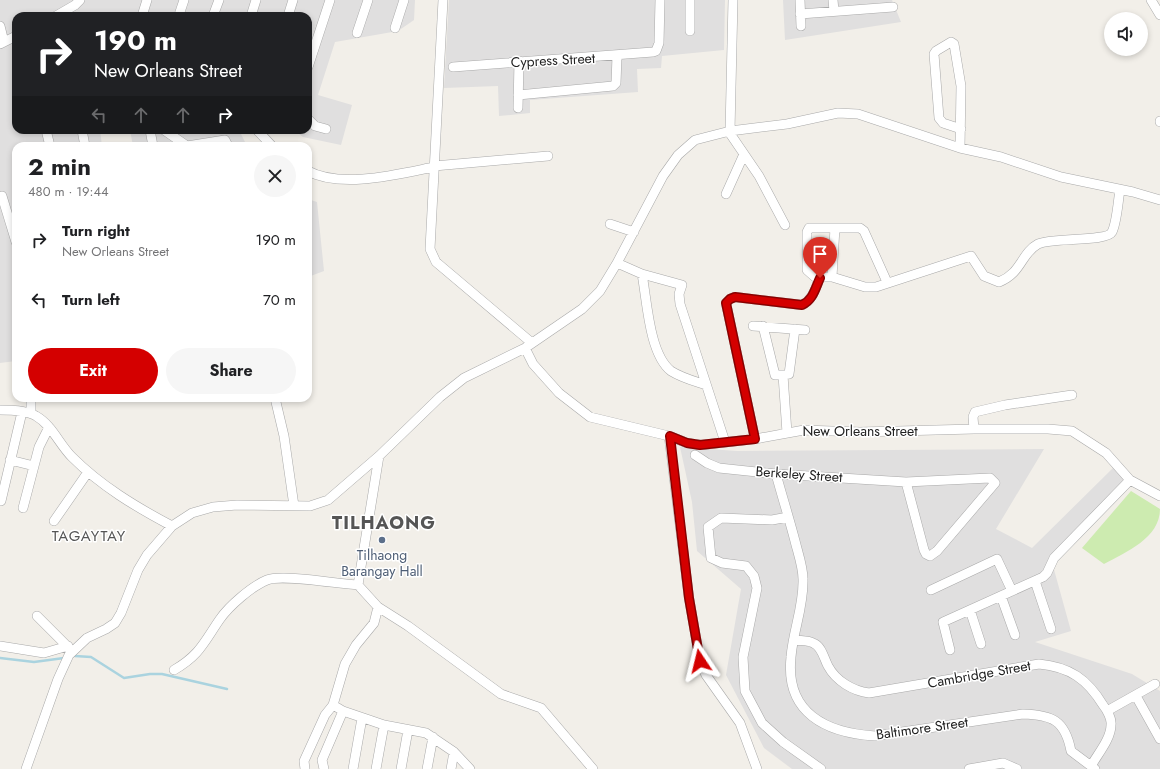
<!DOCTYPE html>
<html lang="en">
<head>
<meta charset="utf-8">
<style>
  :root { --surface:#fff; --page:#f6f6f6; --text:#202124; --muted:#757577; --accent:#d40000 }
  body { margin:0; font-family:Jost,sans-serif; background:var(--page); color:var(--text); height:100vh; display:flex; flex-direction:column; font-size:15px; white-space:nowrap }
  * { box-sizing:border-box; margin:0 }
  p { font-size:13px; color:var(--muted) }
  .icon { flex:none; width:22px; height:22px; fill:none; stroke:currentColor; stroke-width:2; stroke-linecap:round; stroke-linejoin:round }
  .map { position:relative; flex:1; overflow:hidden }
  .details { position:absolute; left:12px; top:142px; width:300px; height:260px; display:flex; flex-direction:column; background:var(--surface); border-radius:12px; box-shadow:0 2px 6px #0003 }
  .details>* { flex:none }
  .guide { position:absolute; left:12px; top:12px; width:300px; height:122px; border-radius:12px; box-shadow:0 2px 6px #0003; background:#202124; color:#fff; overflow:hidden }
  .fabs { position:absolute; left:1104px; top:12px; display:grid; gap:8px }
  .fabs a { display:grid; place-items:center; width:44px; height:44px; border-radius:50%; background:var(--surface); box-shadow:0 2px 6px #0003; font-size:20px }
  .pin { position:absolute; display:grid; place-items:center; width:34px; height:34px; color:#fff; margin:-41px -17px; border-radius:50% 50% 50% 0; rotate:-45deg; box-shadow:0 0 4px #0007 }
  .pin .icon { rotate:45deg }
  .me { position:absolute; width:44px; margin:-22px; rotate:350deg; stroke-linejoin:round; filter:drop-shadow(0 0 3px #0008) }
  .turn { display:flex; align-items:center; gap:14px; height:84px; padding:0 16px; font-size:18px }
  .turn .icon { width:52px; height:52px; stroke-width:2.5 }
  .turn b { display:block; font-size:28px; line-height:34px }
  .lanes { display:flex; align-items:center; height:38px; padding:0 16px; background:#0003; justify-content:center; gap:20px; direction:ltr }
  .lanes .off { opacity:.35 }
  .round { display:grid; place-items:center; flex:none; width:42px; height:42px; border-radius:21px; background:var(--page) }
  .head { display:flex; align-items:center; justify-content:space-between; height:68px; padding:0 16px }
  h1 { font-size:24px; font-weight:700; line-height:30px }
  .primary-button { display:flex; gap:8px; margin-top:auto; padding:8px 16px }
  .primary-button a { flex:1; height:46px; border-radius:24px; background:var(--accent); color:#fff; font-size:16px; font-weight:700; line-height:46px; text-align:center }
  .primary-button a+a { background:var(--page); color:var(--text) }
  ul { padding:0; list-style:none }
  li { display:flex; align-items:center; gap:12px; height:60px; padding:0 16px }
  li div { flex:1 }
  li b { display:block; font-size:15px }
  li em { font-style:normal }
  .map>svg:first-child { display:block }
  .residential { fill:#e0dfdf }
  .grass { fill:#cdebb0 }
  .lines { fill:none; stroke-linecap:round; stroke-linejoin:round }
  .stream { stroke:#aad3df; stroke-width:2.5 }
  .minor-casing { stroke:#a9a9a9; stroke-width:10 }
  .minor { stroke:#fff; stroke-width:9 }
  .route-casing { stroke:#8a0000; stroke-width:10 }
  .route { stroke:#d40000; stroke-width:7 }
  .service-dot { fill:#5c6f8a; stroke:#fff; stroke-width:1.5 }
  .labels { text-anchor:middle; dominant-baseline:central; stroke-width:3; stroke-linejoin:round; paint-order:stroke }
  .street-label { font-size:14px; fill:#222; stroke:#fff }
  .service-label { font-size:14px; fill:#4e5e75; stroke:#fff }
  .neighbourhood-label { font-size:15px; letter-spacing:1px; fill:#555; stroke:#fff }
  .district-label { font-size:18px; font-weight:bold; letter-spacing:1px; fill:#555; stroke:#fff }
</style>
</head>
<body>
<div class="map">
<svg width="1160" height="769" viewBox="0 0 1160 769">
  <rect width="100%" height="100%" fill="#f2efe9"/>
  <path class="residential" d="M0,0H415L414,20L398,31L335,42L318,95L352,105L341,145L303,137L294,130H308V16H16V130H100L102,146H16V361L0,363Z
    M449,0H725L724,50L662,56L661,68L637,69L638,92L530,100V113L499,116L498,86L444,88Z
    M783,0H892L901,22L785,40Z
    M130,130H239L247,146H133Z
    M308,199L317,202L324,271L308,277Z
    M680,447L737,451L1044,449L996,529L1032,548L1114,467L1132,485L1053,566L1071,631L1035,642L1132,674L1160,691V769H792L764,748L726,675L741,589L697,551L692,502Z"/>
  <path class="grass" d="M1131,491L1160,509C1160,538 1126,552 1104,564L1082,548Z"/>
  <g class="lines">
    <path class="stream" d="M75,656L91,657L124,678L150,674H162L227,689
      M0,658L34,662L64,658"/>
    <g class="minor-casing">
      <path id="minor" d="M443,0L430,249L436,262L532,343
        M690,0V31
        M800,0L801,26
        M833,0L834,11
        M1151,0L1160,15
        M800,14L893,7
        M179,15L184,0
        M56,16L75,5L80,0
        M142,16L147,0
        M213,16L219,0
        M251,16L256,0
        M288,16L293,0
        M0,26L4,42
        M395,28L404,0
        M357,33L368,0
        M0,44L16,36
        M308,67L330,0
        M453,67L653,52L656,51L659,43L660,0
        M518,95L613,86L616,83L617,56
        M518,108L519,61
        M308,119L315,126L326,129
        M1160,121V122
        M46,130L50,146
        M82,130L85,146
        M150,130L153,146
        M164,130L187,146
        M257,130L272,146
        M730,131L733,0
        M729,132L759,176L785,225
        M187,146L225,140L228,146
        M960,148L961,86L954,44L951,42L936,51L934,54L939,118L943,123L961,129
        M434,166L548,156
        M308,171C341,189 399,174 434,167
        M726,194L744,154
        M2,196L16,242
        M610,224L634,232
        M617,263L642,274L682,285L679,294L680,304L725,442
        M642,274C647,300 649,354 671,371C682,378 694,381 706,385
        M832,277L835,228
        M887,282L864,231L860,228H809L807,232V270L815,277H832L865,287H876L971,256L984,276L999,282C1022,273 1021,253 1038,244C1051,237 1107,242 1112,232C1117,222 1118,201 1120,190
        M753,326L805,330
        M763,326L775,375H783
        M525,348L533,364L559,393L590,417L669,436L687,443L701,445L755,439L804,430L860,432L974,429H1048L1072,431L1106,453L1130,480L1160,496
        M275,398L284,436L294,506
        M0,410C11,410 26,410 36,416C52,425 59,444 72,457C101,486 136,507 172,526
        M31,413V398
        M974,429L973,417L975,412L1005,405L1072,395
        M787,433L783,375L789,374L795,329
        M669,436L689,598L700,661L706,675L740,723L757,769
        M755,439L726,303L730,299L735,297L802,305C813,300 815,288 820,278
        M695,455L707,463L719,468L776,474L906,482L990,478L995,483L937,551L930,556L926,554L924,550L906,482
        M10,460L34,466
        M776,474C782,496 789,518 795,541C798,553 803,567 803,579C804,606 793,631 791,657C785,713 826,733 875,736L1023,714C1052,715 1065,720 1071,751L1095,769
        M1,501L22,412
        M23,508L39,447L49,427
        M788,517L772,520L721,518L708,527L711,558L722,563L746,566L754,576L757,588L743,657L745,691L762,723L783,742L821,769
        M54,521L88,472
        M1035,581L1051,629
        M358,585L379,456
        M931,590L997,559L1012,591
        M1001,596L1015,635
        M970,610L981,644
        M37,616L71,650
        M795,640C800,641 808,640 813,643C822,646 824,659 828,666C836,681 853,691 869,693L1039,664C1070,667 1087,679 1103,705C1107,710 1112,719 1111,725C1111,739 1097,755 1091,766
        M0,646L44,653L68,646
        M950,650L943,622L1043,577L1047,573L1054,558L1130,480
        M174,670C200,655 204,642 220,619C229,606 252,586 267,580C283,574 338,584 358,585L378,607L408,626L501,694L541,708L593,769
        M1136,696L1160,739
        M333,705L343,711L384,725L426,733L454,752L470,769
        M1107,711L1155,684
        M26,769L58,679L69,655L87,638L106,629L115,623L121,613L138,570L147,555L172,526L192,513L213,507L237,505L310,506L328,500L379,456L440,397L464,378L525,348L582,309L600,291L617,263L663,176L678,155L695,140L730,131L787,124L838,113L858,114L960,148L1001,157L1061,177L1133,192L1160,200
        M305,769L304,761L325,715L333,705L345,664L356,645L374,623L378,607
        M324,769L322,760L343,711
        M353,769L362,718
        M376,769L384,725
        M401,769L408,730
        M427,769L433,737
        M451,769L454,752
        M969,769L1003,763L1017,769"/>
    </g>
    <use href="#minor" class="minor"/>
  </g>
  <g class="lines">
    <g class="route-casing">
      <path id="route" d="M700,661L689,598L670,436L687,443L700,445L755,439L726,303L730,299L735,297L802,305C813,300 815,289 820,278"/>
    </g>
    <use href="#route" class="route"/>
  </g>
  <circle class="service-dot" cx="382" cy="540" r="4"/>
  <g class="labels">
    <g class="street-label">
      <text transform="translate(553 60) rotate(-3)">Cypress Street</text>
      <text x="860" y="431">New Orleans Street</text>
      <text transform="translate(799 474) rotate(4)">Berkeley Street</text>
      <text transform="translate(979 674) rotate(-10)">Cambridge Street</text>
      <text transform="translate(922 728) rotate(-8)">Baltimore Street</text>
    </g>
    <g class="service-label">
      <text x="382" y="555">Tilhaong<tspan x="382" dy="16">Barangay Hall</tspan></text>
    </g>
    <g class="neighbourhood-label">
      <text x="89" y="536">TAGAYTAY</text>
    </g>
    <g class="district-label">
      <text x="384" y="523">TILHAONG</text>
    </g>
  </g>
</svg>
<div class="fabs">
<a><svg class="icon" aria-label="sound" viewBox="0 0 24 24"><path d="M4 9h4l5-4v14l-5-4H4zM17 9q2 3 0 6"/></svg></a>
</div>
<div class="pin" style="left:820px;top:278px;background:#d93025"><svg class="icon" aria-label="arrive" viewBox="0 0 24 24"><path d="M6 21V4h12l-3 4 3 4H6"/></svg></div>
<svg class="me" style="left:700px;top:661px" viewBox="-20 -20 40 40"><path d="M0-17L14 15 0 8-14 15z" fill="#d40000" stroke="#fff" stroke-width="4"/></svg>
<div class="guide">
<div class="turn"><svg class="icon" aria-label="right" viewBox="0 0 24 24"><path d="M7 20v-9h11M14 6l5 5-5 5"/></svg><div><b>190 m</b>New Orleans Street</div></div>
<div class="lanes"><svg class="icon off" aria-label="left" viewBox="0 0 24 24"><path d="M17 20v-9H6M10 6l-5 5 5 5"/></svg><svg class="icon off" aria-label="ahead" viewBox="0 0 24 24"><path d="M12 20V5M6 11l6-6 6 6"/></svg><svg class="icon off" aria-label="ahead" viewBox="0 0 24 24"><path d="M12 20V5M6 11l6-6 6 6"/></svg><svg class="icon" aria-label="right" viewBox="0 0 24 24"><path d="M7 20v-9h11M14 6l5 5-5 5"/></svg></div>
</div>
<section class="details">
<div class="head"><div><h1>2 min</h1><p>480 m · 19:44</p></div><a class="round"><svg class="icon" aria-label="close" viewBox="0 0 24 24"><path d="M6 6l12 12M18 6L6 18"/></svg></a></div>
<ul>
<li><svg class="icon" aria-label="right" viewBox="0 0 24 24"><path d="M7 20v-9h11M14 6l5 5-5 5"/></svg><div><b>Turn right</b><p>New Orleans Street</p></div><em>190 m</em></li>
<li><svg class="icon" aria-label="left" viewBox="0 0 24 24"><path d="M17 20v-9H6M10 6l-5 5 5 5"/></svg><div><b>Turn left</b></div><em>70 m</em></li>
</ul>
<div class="primary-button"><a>Exit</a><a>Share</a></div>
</section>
</div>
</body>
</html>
